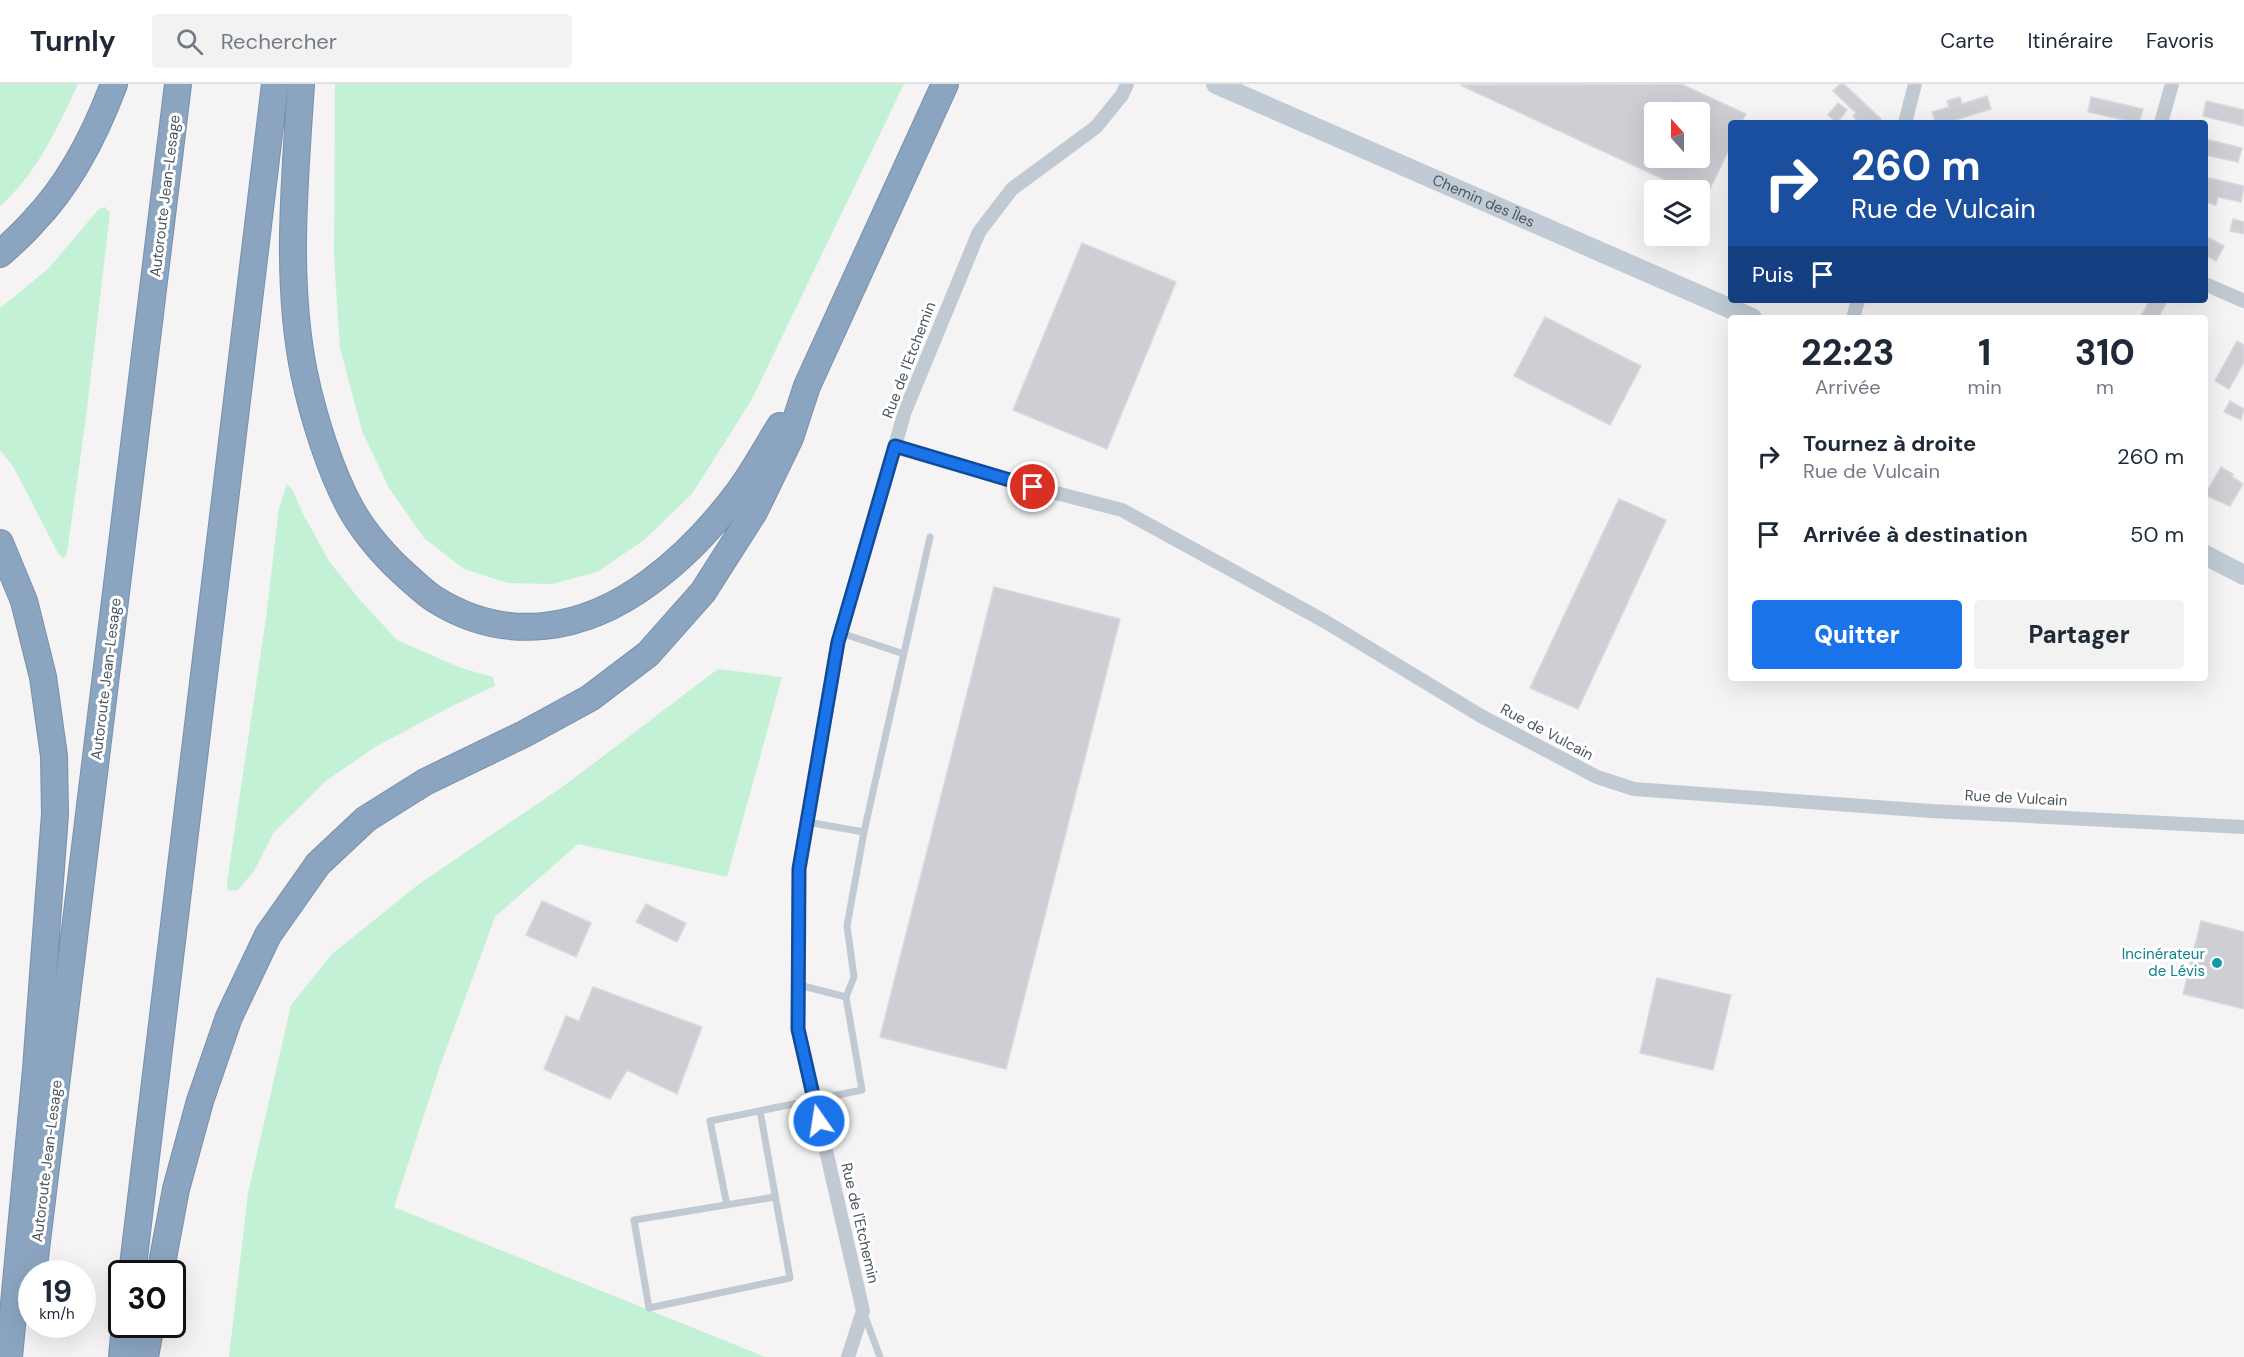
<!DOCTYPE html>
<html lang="fr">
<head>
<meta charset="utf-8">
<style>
  :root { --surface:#fff; --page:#f2f2f3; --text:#1f2937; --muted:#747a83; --line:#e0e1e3; --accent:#1a73e8 }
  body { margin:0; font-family:"DM Sans",sans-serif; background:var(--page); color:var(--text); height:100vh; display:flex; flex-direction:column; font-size:22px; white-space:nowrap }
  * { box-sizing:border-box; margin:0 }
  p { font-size:20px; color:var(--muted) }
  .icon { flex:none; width:33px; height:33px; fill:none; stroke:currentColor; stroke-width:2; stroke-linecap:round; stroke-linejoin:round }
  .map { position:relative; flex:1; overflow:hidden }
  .sheet { position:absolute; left:1728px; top:231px; width:480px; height:366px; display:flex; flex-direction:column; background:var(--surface); border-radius:6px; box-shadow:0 6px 24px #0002 }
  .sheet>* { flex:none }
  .guide { position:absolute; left:1728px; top:36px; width:480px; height:183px; border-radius:6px; box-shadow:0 6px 24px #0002; background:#1a4fa0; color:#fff; overflow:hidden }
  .needle { width:39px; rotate:339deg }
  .controls { position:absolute; left:1644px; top:18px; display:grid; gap:12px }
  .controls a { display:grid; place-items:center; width:66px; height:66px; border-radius:6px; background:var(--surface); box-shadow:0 6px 24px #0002; font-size:30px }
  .speed { position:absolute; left:18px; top:1176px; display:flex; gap:12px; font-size:30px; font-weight:700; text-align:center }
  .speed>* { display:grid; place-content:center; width:78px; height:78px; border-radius:50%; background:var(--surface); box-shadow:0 6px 24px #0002; line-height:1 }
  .speed small { font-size:15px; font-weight:400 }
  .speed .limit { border:3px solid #111; border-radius:9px; background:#fff; color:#111 }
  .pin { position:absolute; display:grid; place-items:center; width:51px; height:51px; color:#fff; margin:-26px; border:3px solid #fff; border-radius:50%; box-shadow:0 2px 6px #0007 }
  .me { position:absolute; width:66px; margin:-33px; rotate:347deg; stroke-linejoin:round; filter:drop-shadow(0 0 4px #0008) }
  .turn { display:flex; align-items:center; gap:21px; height:126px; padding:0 24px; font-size:27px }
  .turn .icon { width:78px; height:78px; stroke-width:2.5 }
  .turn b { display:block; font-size:42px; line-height:51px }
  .then { display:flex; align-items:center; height:57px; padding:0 24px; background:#0003; gap:12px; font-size:22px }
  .eta { display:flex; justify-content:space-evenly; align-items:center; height:102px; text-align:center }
  .eta b { font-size:36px; font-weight:800; line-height:42px }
  .primary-button { display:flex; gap:12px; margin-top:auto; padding:12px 24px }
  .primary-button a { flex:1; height:69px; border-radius:6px; background:var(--accent); color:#fff; font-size:24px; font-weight:800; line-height:69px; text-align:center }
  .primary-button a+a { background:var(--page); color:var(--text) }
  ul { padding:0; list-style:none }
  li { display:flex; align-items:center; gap:18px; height:78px; padding:0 24px }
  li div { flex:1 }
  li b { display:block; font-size:22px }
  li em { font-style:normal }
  header { display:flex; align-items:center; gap:36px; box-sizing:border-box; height:84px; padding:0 30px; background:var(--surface); border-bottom:2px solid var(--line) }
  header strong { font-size:28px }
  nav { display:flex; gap:33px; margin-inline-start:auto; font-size:21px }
  .search { width:420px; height:54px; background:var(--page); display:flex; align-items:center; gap:15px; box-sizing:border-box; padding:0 21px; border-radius:6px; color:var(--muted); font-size:22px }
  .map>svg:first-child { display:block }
  .green { fill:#c3f1d5 }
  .building { fill:#cdcfd5; stroke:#d7d9de; stroke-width:1.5; fill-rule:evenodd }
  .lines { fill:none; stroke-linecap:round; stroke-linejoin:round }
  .highway-casing { stroke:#7690ad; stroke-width:28 }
  .lane { stroke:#c1cad2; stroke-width:7 }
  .street { stroke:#c1cad2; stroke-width:14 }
  .secondary { stroke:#c1cbd6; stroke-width:20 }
  .highway { stroke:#8ba5c1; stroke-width:26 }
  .route-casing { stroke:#114b97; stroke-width:15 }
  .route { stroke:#1a73e8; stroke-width:10 }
  .culture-dot { fill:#0f9aa8; stroke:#fff; stroke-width:2 }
  .labels { text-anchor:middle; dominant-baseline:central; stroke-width:6; stroke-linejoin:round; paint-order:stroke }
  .street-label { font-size:15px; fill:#4a5661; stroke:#fff }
  .culture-label { font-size:15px; fill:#0d838f; stroke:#fff; text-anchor:end }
</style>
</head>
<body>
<header>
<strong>Turnly</strong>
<div class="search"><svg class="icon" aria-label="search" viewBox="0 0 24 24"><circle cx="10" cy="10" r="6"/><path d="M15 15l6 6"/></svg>Rechercher</div>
<nav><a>Carte</a><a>Itinéraire</a><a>Favoris</a></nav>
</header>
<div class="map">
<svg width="2244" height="1273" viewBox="0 0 2244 1273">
  <rect width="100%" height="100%" fill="#f5f3f3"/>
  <path class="green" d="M0,0H78C58,43 36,91 0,122Z
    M335,0H904L752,315L692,410L644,456L597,488L552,500L508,499L464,485L424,454L389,404L362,347L340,264L334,172Z
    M105,123L110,129L86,333L67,469L64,475L59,471L14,384L0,366V224L48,185L99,125Z
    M287,400L293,407L303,430L329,477L359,515L397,556L461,584L493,593L495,602L454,621L375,663L326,697L274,748L254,787L238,806L228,807L227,798L266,534L279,424Z
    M718,585L782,593L727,793L578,760L495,833L440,982L394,1123L765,1273H229L248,1109L291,921L332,870L419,800L565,701Z"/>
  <path class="building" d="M1681,0L1746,30L1741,39H1731V61L1705,115L1700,112V106H1687L1460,1ZM1654,28H1700V74H1654Z
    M1840,0H1844L1881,35L1877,39H1867L1864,37L1860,39L1853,32L1856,29L1833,7Z
    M1987,12L1991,25L1946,39H1936L1932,28L1949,23L1947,17L1960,13L1962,20Z
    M2091,13L2143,25L2139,39L2088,28Z
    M2206,17L2244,26V42L2203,32Z
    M1838,19L1847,26L1837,39L1828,31Z
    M2205,55L2242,64L2238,78L2205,71Z
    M2205,93L2244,102L2241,118L2218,113L2216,121L2205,118Z
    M2233,135L2244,138V150L2230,147Z
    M2205,152L2224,162L2216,177L2205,171Z
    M1082,159L1176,198L1107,365L1013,326Z
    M2150,216H2161L2166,219L2158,234H2140Z
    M1545,233L1641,282L1610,341L1514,292Z
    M2237,257L2244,261V278L2229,305L2215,297Z
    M2230,317L2244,325L2241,336L2224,328Z
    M2221,383L2233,390L2232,393L2243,400L2230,422L2205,411Z
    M1619,415L1666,436L1578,625L1530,604Z
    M994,503L1120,535L1006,985L880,953Z
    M542,817L591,839L576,873L526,851Z
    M646,820L686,839L677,858L636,838Z
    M2201,837L2244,848V925L2183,910Z
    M1657,894L1731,911L1713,986L1640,969Z
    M593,903L702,943L677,1010L627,986L610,1015L544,985L566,932L579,937Z"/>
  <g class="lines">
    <g class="highway-casing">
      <path id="highway" d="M301,0C295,95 285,195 304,289C313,332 330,387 351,425C365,450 388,476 409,494C417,501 426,510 436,516C507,560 584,547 650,498C684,473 715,440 740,406C755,385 767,363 780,342
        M0,170C11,160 23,150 33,138C69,101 96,48 114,0
        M0,459L24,517L43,593L54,672L55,730L36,985L9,1273
        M33,1190L178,0
        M132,1190L275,0
        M160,1190L176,1105L200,1017L229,933L268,851L318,780L366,735L425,698L524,650L590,614L648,570L703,508L754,428L790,354L807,302L945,0
        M122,1273L125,1240
        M145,1273L151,1240"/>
    </g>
    <path class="lane" d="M841,549L904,570
      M807,738L864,748
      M799,901L846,913
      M760,1027L790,1194L649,1224L634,1136L775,1113
      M727,1121L710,1037L862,1006L846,913L854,893L847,842L864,748L930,453
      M864,1230L880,1273"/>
    <path class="street" d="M1905,39L1915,0
      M2161,39L2172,0
      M2205,200L2244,217
      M1853,234L1858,216
      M895,362L1033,403L1122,426L1326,538L1481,632L1597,693L1634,705L1931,727L2244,743
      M848,1273L863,1227L798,945L799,785L838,558L905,327L979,148L1012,105L1096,43L1122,11L1127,0"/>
    <g class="secondary">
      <path id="s1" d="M1216,0L1752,234"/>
      <path d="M2205,471L2244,491"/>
    </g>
    <use href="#highway" class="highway"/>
  </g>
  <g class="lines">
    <g class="route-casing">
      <path id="route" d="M819,1037L798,945L799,785L838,558L895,362L1033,403"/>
    </g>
    <use href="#route" class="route"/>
  </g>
  <circle class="culture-dot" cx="2217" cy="879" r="6"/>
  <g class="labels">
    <g class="street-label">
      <text transform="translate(165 112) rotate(-83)">Autoroute Jean-Lesage</text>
      <text stroke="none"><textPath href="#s1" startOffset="292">Chemin des Îles</textPath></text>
      <text transform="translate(909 276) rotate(-69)">Rue de l'Etchemin</text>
      <text transform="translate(106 595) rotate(-83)">Autoroute Jean-Lesage</text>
      <text transform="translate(1547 648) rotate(28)">Rue de Vulcain</text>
      <text transform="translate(2016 714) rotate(3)">Rue de Vulcain</text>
      <text transform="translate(47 1077) rotate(-83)">Autoroute Jean-Lesage</text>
      <text transform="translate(860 1139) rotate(77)">Rue de l'Etchemin</text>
    </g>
    <g class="culture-label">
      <text x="2205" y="870">Incinérateur<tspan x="2205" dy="17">de Lévis</tspan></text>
    </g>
  </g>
</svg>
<div class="controls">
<a><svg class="needle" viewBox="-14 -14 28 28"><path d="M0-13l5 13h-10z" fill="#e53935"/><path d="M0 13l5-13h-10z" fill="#747a83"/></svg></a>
<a><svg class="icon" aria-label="layers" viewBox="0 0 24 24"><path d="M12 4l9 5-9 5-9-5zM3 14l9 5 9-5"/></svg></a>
</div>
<div class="speed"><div>19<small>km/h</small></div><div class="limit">30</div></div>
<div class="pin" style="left:1033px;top:403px;background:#d93025"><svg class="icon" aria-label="arrive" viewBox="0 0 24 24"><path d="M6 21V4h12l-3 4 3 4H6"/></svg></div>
<svg class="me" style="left:819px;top:1037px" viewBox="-20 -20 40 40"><circle r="17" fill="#1a73e8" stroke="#fff" stroke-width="3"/><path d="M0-11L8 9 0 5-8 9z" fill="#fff"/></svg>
<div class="guide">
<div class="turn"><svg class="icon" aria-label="right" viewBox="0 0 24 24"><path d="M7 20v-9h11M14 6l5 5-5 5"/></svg><div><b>260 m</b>Rue de Vulcain</div></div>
<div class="then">Puis<svg class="icon" aria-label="arrive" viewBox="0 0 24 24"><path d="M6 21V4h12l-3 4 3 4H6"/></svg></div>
</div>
<section class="sheet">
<div class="eta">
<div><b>22:23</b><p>Arrivée</p></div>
<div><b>1</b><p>min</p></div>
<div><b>310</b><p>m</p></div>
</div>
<ul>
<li><svg class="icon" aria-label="right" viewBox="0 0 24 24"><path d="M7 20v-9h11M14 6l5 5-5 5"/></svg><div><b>Tournez à droite</b><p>Rue de Vulcain</p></div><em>260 m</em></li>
<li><svg class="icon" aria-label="arrive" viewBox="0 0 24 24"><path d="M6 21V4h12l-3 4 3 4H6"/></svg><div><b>Arrivée à destination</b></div><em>50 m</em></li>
</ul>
<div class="primary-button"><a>Quitter</a><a>Partager</a></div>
</section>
</div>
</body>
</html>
